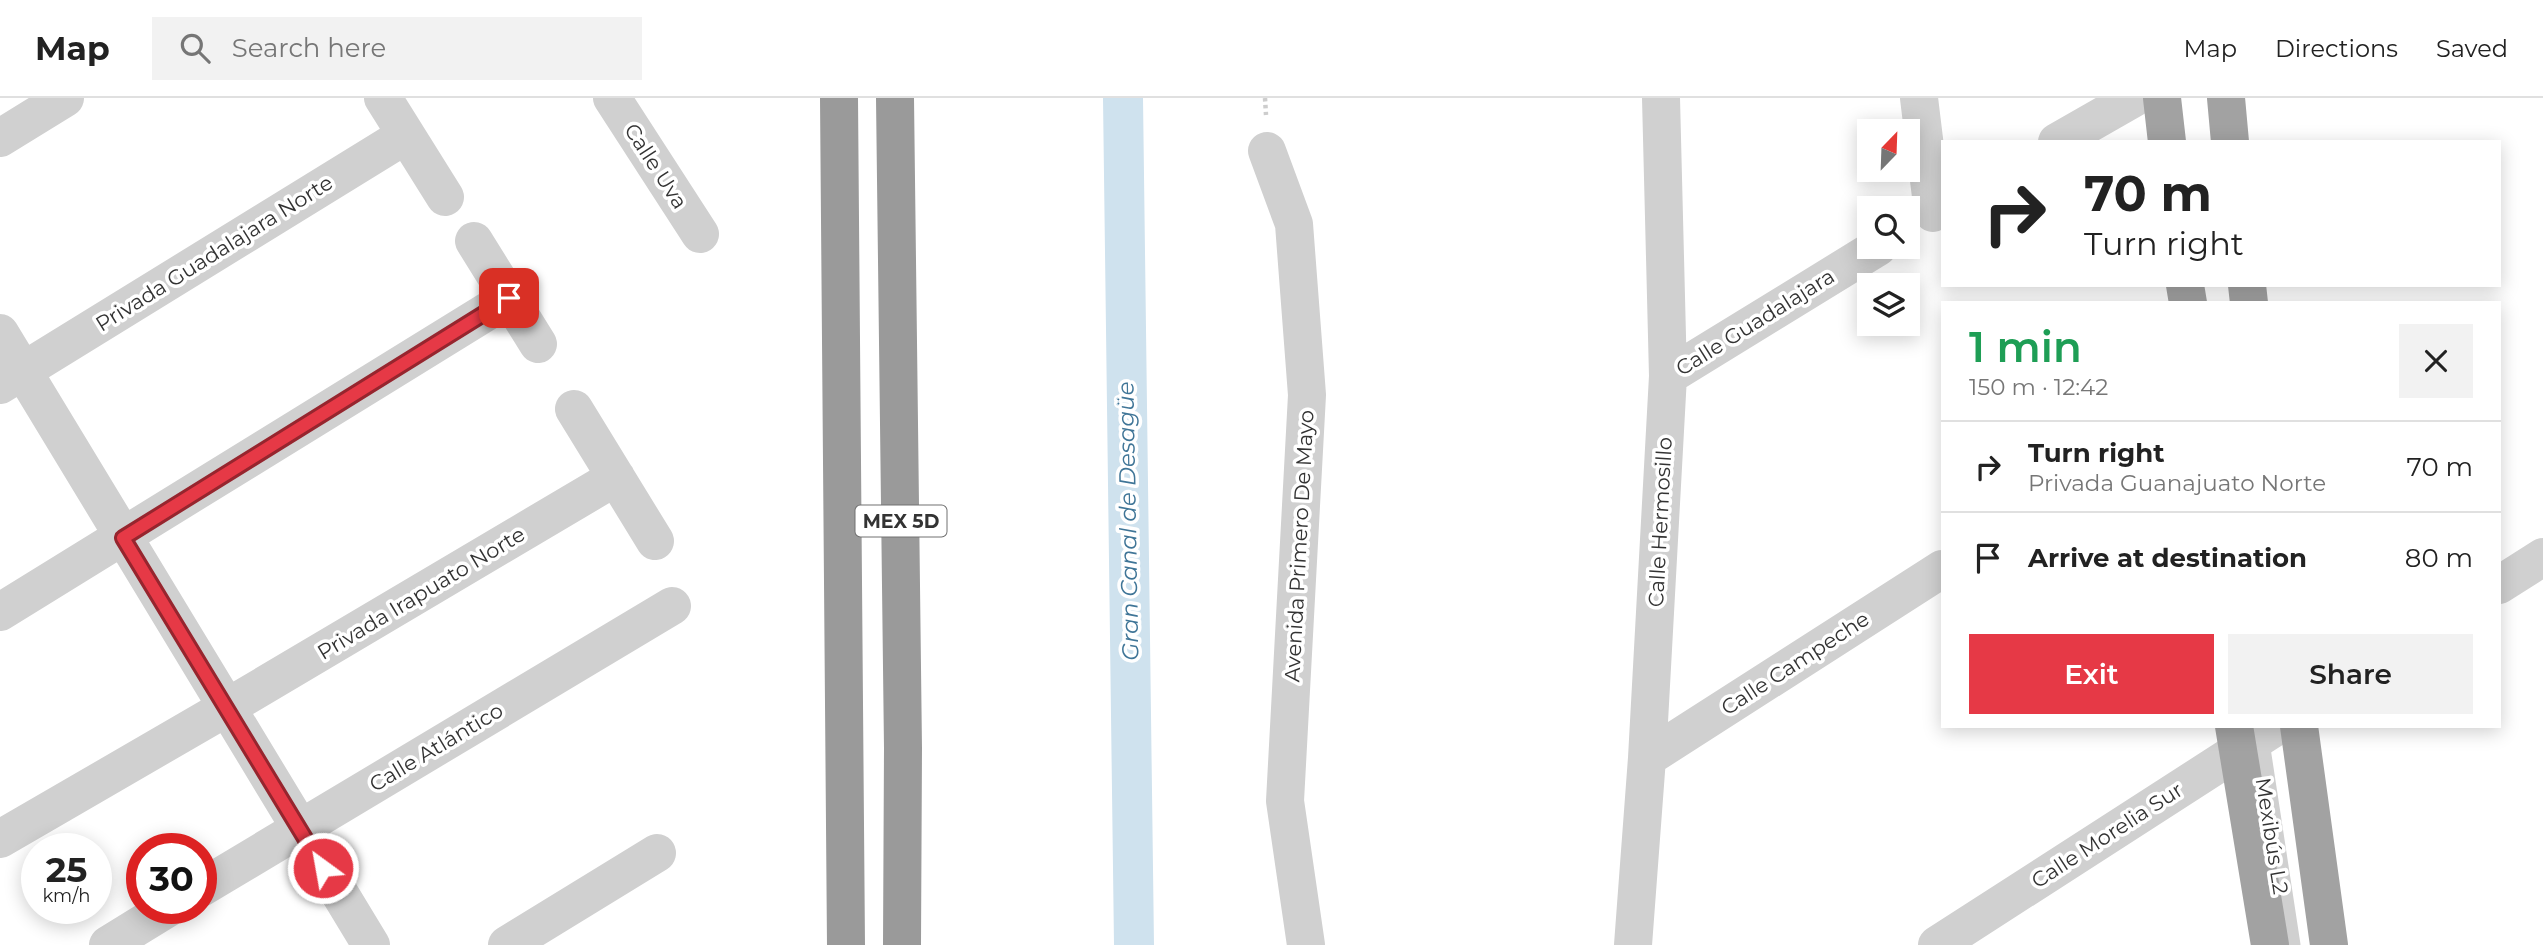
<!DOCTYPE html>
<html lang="en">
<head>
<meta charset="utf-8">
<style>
  :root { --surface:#fff; --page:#f2f2f2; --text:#222; --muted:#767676; --line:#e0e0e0; --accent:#e63946 }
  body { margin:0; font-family:Montserrat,sans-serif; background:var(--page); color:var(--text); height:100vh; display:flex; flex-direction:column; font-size:26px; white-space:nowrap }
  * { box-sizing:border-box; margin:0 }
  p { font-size:23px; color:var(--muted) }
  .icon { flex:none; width:38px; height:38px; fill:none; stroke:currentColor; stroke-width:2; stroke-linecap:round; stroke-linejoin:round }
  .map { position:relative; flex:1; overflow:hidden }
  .drawer { position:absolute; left:1941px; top:203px; width:560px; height:427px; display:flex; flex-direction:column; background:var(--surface); border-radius:0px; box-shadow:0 4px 18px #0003 }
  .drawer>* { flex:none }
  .guide { position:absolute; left:1941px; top:42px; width:560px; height:147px; border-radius:0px; box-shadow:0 4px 18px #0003; background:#fff; color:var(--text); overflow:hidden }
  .needle { width:46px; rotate:23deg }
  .fabs { position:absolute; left:1857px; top:21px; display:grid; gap:14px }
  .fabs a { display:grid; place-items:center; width:63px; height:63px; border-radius:0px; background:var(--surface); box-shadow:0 4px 18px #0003; font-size:35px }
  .speed { position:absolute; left:21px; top:735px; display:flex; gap:14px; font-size:35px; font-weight:700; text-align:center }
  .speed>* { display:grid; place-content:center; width:91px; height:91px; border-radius:50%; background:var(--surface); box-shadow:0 4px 18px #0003; line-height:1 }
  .speed small { font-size:18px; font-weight:400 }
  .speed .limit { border:10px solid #d22; background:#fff; color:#111 }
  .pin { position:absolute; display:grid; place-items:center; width:60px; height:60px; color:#fff; margin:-30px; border-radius:14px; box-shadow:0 4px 10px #0006 }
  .me { position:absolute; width:77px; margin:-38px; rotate:328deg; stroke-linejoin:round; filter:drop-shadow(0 0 5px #0008) }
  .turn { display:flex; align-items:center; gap:24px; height:147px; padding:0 28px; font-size:32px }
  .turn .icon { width:91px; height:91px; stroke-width:2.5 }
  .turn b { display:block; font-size:49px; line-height:60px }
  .round { display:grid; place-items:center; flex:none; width:74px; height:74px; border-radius:0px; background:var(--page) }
  .head { display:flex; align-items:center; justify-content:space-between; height:119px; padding:0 28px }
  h1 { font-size:42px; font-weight:600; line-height:52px; color:#1e9e55 }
  .primary-button { display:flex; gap:14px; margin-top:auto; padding:14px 28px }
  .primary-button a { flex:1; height:80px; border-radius:0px; background:var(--accent); color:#fff; font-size:28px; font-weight:600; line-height:80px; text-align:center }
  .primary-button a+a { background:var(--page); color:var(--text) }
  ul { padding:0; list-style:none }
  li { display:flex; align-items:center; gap:21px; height:91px; padding:0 28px; border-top:2px solid var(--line) }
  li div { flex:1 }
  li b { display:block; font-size:26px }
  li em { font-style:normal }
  header { display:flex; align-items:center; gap:42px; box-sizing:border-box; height:98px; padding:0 35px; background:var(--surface); border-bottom:2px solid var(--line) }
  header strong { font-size:33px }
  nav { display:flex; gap:38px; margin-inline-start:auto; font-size:24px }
  .search { width:490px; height:63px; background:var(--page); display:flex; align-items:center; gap:18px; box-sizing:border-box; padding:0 24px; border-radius:0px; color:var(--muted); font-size:26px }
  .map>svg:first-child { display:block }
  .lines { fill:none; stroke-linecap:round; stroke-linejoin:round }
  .canal { stroke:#cfe2ee; stroke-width:40 }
  .path { stroke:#cdcdcd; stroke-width:4.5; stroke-dasharray:3.5 3.5; stroke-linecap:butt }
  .service { stroke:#d0d0d0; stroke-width:23 }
  .minor { stroke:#d0d0d0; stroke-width:38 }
  .trunk { stroke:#a2a2a2; stroke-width:38 }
  .motorway { stroke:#9a9a9a; stroke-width:38 }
  .route-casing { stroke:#96252e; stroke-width:18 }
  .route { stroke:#e63946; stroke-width:12 }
  .labels { text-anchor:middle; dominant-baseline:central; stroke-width:7; stroke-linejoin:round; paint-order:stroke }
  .shield { fill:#fff; stroke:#707070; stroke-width:2 }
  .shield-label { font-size:19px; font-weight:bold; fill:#333 }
  .street-label { font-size:21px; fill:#333; stroke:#fff }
  .water-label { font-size:23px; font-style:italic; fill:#3f7597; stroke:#fff }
</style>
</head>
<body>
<header>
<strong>Map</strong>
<div class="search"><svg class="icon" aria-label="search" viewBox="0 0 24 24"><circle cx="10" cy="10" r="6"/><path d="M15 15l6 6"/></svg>Search here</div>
<nav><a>Map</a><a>Directions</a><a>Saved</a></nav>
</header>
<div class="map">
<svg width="2543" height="847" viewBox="0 0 2543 847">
  <rect width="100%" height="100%" fill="#fff"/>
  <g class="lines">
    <path class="canal" d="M1123,0L1134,847"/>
    <path class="path" d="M1265,0L1266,17"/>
    <path class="service" d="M2256,631L2289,847"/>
    <path class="minor" d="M383,0L445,99
      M612,0L700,136
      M1919,0L1933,115
      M0,40L65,0
      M2057,44L2134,0
      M1267,53L1294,126L1307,297L1285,703L1306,847
      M474,143L538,246
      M0,235L371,847
      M1668,278L1878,149
      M0,287L406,37
      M574,311L655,443
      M2499,487L2543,459
      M0,514L509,200
      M1647,660L1942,471
      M0,741L226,610L616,379
      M201,790L672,508
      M108,847L168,810
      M507,847L657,755
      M1633,847L1647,660L1668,278L1661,0
      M1937,847L2277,628"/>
    <path class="trunk" d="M2162,0L2167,44
      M2226,0L2230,44
      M2185,187L2188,205
      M2247,187L2249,205
      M2234,628L2270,847
      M2299,628L2329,847"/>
    <path class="motorway" d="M839,0L846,847
      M895,0L903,650L902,847"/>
  </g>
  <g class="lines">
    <g class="route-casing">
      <path id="route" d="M323,770L123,440L509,200"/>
    </g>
    <use href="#route" class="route"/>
  </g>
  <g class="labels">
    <rect class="shield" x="855.5" y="407.5" width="91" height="31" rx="5"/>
    <g class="shield-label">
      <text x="901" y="423">MEX 5D</text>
    </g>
    <g class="street-label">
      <text transform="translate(656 68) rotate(57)">Calle Uva</text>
      <text transform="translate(214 155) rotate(-32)">Privada Guadalajara Norte</text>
      <text transform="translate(1755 224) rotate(-32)">Calle Guadalajara</text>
      <text transform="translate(1660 424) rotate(-87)">Calle Hermosillo</text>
      <text transform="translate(1299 448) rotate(-87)">Avenida Primero De Mayo</text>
      <text transform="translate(421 495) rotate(-31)">Privada Irapuato Norte</text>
      <text transform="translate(1795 565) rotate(-33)">Calle Campeche</text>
      <text transform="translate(436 649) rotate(-31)">Calle Atlántico</text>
      <text transform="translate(2107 737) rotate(-33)">Calle Morelia Sur</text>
      <text transform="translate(2272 738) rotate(81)">Mexibús L2</text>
    </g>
    <g class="water-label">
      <text transform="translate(1128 423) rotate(-91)">Gran Canal de Desagüe</text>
    </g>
  </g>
</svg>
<div class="fabs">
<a><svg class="needle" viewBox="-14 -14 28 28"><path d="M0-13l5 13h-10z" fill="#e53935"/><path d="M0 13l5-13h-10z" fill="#767676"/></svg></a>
<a><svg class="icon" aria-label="search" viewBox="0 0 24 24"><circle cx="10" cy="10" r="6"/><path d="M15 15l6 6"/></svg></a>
<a><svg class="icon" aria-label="layers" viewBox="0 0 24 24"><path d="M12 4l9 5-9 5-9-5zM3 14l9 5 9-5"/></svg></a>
</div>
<div class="speed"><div>25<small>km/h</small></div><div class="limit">30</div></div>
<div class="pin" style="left:509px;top:200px;background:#d93025"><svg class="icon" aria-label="arrive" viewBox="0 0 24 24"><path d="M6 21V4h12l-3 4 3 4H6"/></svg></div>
<svg class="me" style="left:323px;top:770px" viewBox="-20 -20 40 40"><circle r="17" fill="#e63946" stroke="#fff" stroke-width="3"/><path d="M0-11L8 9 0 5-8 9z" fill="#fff"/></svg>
<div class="guide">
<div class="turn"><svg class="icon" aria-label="right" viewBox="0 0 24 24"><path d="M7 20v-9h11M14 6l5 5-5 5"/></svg><div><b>70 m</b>Turn right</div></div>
</div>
<section class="drawer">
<div class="head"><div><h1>1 min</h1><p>150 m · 12:42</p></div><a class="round"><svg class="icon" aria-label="close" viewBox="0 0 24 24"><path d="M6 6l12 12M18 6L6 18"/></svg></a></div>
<ul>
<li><svg class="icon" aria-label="right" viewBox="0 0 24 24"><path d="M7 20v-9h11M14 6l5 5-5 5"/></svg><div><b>Turn right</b><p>Privada Guanajuato Norte</p></div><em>70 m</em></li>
<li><svg class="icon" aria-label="arrive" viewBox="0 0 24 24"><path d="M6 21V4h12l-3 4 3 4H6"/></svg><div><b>Arrive at destination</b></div><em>80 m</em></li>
</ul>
<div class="primary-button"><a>Exit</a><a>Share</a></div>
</section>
</div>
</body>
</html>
